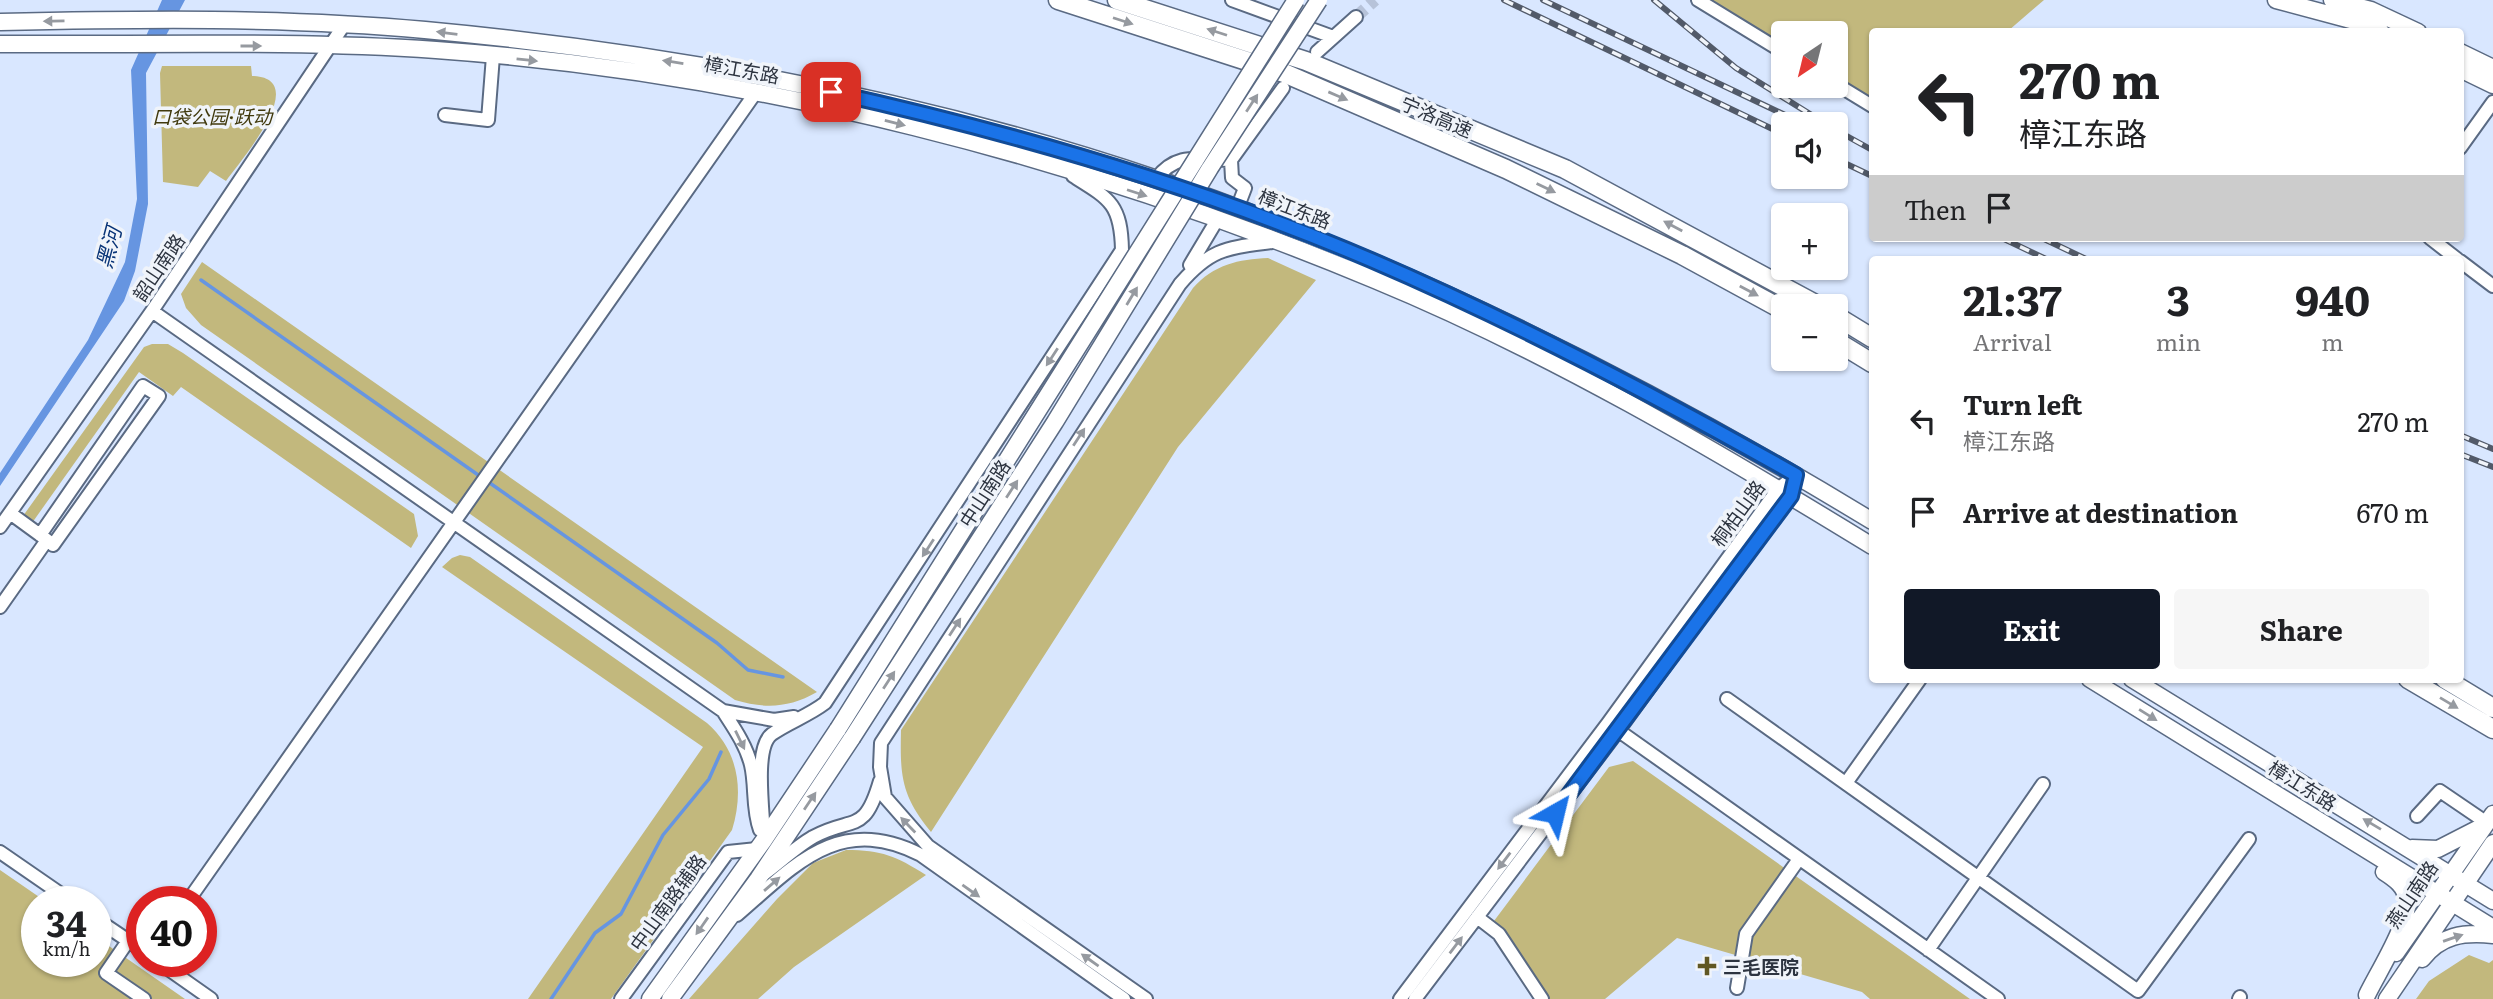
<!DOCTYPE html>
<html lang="en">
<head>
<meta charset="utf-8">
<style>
  :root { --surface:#fff; --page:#f6f6f6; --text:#202124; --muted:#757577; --accent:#111827 }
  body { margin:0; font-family:Literata,"Noto Sans SC",serif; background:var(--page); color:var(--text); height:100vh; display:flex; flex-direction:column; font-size:26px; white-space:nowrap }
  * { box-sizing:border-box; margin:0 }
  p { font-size:23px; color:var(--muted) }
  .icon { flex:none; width:38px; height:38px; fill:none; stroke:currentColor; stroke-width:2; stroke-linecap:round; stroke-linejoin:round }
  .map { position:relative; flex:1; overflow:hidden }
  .drawer { position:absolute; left:1869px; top:256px; width:595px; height:427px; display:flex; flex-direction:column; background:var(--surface); border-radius:7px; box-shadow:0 2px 5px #0004 }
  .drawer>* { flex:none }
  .banner { position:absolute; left:1869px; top:28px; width:595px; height:214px; border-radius:7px; box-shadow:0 2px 5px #0004; background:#fff; color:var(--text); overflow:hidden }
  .needle { width:46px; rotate:215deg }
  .tools { position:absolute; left:1771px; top:21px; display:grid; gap:14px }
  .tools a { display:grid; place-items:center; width:77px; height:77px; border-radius:7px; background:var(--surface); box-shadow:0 2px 5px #0004; font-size:35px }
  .speed { position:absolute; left:21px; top:886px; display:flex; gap:14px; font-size:35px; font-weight:700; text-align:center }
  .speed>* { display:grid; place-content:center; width:91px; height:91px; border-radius:50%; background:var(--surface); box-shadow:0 2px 5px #0004; line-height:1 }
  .speed small { font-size:18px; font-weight:400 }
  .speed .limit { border:10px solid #d22; background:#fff; color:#111 }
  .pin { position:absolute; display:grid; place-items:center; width:60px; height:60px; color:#fff; margin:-30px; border-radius:14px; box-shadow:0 4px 10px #0006 }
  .me { position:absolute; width:77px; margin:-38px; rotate:37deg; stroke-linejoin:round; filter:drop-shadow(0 0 5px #0008) }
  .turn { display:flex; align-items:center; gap:24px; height:147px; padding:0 35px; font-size:32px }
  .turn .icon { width:91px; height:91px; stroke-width:2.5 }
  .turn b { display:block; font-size:49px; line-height:60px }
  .then { display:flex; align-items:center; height:66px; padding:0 35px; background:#0003; gap:14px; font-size:26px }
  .eta { display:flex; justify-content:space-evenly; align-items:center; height:119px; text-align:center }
  .eta b { font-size:42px; font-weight:700; line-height:49px }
  .primary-button { display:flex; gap:14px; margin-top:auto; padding:14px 35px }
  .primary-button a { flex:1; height:80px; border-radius:7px; background:var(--accent); color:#fff; font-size:28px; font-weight:700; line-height:80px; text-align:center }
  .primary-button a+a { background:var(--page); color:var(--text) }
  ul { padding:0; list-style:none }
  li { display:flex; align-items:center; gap:21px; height:91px; padding:0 35px }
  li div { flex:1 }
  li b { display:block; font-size:26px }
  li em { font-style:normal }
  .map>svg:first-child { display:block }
  .green { fill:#c2b87d }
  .water { fill:#6695e1 }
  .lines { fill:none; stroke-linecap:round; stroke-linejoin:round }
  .stream { stroke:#6695e1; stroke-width:3.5 }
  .minor-tunnel { stroke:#b7c3d9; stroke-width:12; stroke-dasharray:12 6; stroke-linecap:butt }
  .minor-casing { stroke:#5a6a83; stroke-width:16 }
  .major-casing { stroke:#5a6a83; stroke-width:19 }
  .highway-casing { stroke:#5a6a83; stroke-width:21 }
  .minor { stroke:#fff; stroke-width:12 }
  .major { stroke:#fff; stroke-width:16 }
  .highway { stroke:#fff; stroke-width:18 }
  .rail-casing { stroke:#525a69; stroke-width:6 }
  .rail { stroke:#f0f4fa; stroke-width:3.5; stroke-dasharray:10; stroke-linecap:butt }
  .major-bridge-casing { stroke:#5a6a83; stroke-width:19; stroke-linecap:butt }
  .major-bridge { stroke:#fff; stroke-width:16 }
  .oneway { fill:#969aa0 }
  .route-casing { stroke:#114b97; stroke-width:18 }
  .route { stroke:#1a73e8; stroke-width:12 }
  .poi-dot { fill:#605723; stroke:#f0f4fa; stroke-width:2.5 }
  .labels { text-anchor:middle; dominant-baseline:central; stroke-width:7; stroke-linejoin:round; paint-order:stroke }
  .street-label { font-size:19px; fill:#2d3440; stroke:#f0f4fa }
  .park-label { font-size:19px; font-style:italic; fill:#40390d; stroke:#f0f4fa }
  .poi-label { font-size:19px; font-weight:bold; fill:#2d3440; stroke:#f0f4fa; text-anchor:start }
  .water-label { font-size:21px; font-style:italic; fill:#093477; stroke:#f0f4fa }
</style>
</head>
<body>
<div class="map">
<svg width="2493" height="999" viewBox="0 0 2493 999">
  <rect width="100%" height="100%" fill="#d9e7ff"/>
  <path class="green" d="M1711,0H2044L2008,31L1872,32V100L1836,77V33H1783V45Z
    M162,66H251L252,76C313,78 240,161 226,181L210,171L198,187L163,182L160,73Z
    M1268,258L1316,280L1178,447L931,832C901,795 900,776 901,730L1193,288C1213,265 1239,259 1268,258Z
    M202,262L817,692C789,708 765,709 735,700L201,325L186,308L181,294Z
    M152,344H168L183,353L414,514L418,536L411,548L181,387L173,396L139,372L32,523L23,516L144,347Z
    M460,555L470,557L707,723C739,751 744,791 732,830L611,999H528L703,747L442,567L452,558Z
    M1633,761L1970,999H1870L1862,992L1677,938L1605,999H1549L1509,937L1494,921L1609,767Z
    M846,850C882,850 896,856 926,875L794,967L758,999H689L777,899L813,863Z
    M0,870L45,901H37V961H96V937L185,999H0Z
    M2469,955L2489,963L2493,960V999H2416L2429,981Z"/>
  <path class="water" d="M162,0H185L146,73L148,204L135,271L124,301L0,486V473L88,340L125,262L137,199L131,70Z"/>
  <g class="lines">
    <path class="stream" d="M201,280L481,477
      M487,481L717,643L748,670L783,677
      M551,999L595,933L621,914L663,835L709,779L721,752"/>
    <path class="minor-tunnel" d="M1356,17L1375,0"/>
    <g class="minor-casing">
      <path id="minor" d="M1232,0L1333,37
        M1698,0L1783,52
        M1317,52L1356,17
        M1836,84L1872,106
        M445,115L488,120L493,56
        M2460,148L2493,102
        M1231,160L1283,88
        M1156,179C1177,151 1199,160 1231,160L1232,178L1245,188L1237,209
        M2430,238L2457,259
        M2460,261L2493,286
        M1190,265L1217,220
        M152,311L723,711
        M0,527L152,311L344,25
        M40,535L143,386L159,396L53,545L47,540
        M0,607L47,540L10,513
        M1727,699L2138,991L2249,839
        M1612,726L1998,999
        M1846,783L1920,679
        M2417,816L2440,791L2487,823
        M760,830C752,808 756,786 751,765C746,745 734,728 723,711L774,720L794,717
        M764,840C764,815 753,748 772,734C789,722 808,716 825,703L1122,250C1121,204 1110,199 1073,176
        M0,852L71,901
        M764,874C780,862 796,847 813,837C853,815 864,836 880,781
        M188,901L756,92
        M737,915C795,865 839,813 921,855L1124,999
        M1477,917L1499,934L1542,999
        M96,919L142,950
        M128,941L106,973L144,999
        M1928,950L2043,784
        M157,961L211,999
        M1737,988L1746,934L1799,859
        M621,999L728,852L757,849
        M1146,999L928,846L885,797L880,767L881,743L1180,284C1211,248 1227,248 1272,242
        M1400,999L1608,723L1778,489L1796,475
        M1415,999L1618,731L1792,491
        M2239,999L2240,997"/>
    </g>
    <g class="major-casing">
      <path id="major" d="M2276,0L2362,23L2381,32
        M2332,0L2371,10L2418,32
        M0,22C141,19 284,17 425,30C673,53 924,100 1160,180C1411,266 1647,384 1872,521
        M0,44C145,45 291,40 436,50C758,73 1077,156 1375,280C1547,351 1714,449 1872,546
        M2460,52L2493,68
        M2460,69L2493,85
        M2090,679L2493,928
        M2132,679L2493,901
        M2412,848L2438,849L2479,828
        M2396,953L2493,814
        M2422,959C2441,935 2463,932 2493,935
        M2367,995C2377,974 2410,922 2407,900C2405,886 2395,879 2384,872
        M650,999L764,840L838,729
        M670,999L758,879L852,738
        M2387,999L2493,843"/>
    </g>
    <g class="highway-casing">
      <path id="highway" d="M1058,0L1284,73L1506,169L1682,255L1783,310
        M1117,0L1306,61L1565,169L1819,306
        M1836,316L1872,338
        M1836,341L1872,363
        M2408,679L2493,729
        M2445,679L2493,708"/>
    </g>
    <use href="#minor" class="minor"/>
    <use href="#major" class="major"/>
    <use href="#highway" class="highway"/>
    <g class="rail-casing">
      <path id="rail" d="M1504,0L1783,134
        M1543,0L1804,124
        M1654,0L1736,68L1826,124
        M1836,130L1872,150
        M1836,159L1872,176
        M2002,238L2046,259
        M2042,238L2086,259
        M2460,435L2493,449
        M2460,454L2493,467"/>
    </g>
    <use href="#rail" class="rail"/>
    <g class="major-bridge-casing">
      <path id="major-bridge" d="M838,729L1296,0
        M852,738L1055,422L1210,168L1319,0"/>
    </g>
    <use href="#major-bridge" class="major-bridge"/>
  </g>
  <defs><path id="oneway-solid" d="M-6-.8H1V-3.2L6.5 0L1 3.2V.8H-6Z" transform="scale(1.75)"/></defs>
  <g class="oneway">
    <use href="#oneway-solid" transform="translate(54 21) rotate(179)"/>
    <use href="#oneway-solid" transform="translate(1123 21) rotate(18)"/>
    <use href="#oneway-solid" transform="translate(1217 32) rotate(-162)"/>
    <use href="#oneway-solid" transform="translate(447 33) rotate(-173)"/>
    <use href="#oneway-solid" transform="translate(251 46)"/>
    <use href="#oneway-solid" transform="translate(527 60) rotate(6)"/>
    <use href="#oneway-solid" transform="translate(673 62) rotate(-171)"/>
    <use href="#oneway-solid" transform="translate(1338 96) rotate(23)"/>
    <use href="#oneway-solid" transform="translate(1252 103) rotate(-57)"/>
    <use href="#oneway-solid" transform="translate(895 123) rotate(14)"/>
    <use href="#oneway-solid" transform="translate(1546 188) rotate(26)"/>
    <use href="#oneway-solid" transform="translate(1137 193) rotate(18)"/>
    <use href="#oneway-solid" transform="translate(1673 226) rotate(-152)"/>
    <use href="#oneway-solid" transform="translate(1749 291) rotate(28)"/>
    <use href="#oneway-solid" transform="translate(1132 296) rotate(-59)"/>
    <use href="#oneway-solid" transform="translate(1052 357) rotate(123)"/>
    <use href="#oneway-solid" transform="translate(1079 437) rotate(-57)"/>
    <use href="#oneway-solid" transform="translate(1012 489) rotate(-57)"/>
    <use href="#oneway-solid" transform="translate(928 548) rotate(123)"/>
    <use href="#oneway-solid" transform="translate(955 627) rotate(-57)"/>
    <use href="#oneway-solid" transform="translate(889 680) rotate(-57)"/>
    <use href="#oneway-solid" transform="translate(2449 703) rotate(31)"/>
    <use href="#oneway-solid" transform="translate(2148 715) rotate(32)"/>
    <use href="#oneway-solid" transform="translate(740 740) rotate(64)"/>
    <use href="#oneway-solid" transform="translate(810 801) rotate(-56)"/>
    <use href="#oneway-solid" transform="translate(2372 824) rotate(-149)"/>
    <use href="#oneway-solid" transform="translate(908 825) rotate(-134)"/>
    <use href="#oneway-solid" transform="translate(1504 861) rotate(127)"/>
    <use href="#oneway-solid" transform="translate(772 884) rotate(-41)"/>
    <use href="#oneway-solid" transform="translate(971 891) rotate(35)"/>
    <use href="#oneway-solid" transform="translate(702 926) rotate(125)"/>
    <use href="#oneway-solid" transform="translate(2453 938) rotate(-19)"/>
    <use href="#oneway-solid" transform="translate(1456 945) rotate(-53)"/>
    <use href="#oneway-solid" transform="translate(1090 960) rotate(-145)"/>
  </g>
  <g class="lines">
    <g class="route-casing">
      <path id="route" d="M831,92C1015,133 1198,186 1371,260C1518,323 1658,397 1796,475L1791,496L1555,813"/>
    </g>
    <use href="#route" class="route"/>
  </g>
  <path class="poi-dot" d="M1703.5 955.5h7v7h7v7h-7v7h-7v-7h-7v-7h7z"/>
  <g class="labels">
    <g class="street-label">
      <text transform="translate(742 69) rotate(10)">樟江东路</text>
      <text transform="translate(1437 116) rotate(23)">宁洛高速</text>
      <text transform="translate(1295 208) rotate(21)">樟江东路</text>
      <text transform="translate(158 267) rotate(-56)">韶山南路</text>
      <text transform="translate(984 493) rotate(-57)">中山南路</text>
      <text transform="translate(1737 513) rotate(-54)">桐柏山路</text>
      <text transform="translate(2303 785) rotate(32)">樟江东路</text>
      <text transform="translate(2411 894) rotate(-56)">燕山南路</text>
      <text transform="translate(667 902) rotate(-54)">中山南路辅路</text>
    </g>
    <g class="park-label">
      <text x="212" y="116">口袋公园·跃动</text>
    </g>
    <g class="poi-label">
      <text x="1723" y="966">三毛医院</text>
    </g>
    <g class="water-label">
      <text transform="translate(107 247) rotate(-75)">黑河</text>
    </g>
  </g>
</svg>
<div class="tools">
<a><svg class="needle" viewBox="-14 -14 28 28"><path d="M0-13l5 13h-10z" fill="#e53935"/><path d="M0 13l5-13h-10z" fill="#757577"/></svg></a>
<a><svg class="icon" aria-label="sound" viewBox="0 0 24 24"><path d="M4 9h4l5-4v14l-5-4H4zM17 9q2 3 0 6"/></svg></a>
<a>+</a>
<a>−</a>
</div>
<div class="speed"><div>34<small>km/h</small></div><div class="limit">40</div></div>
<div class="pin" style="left:831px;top:92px;background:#d93025"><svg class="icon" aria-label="arrive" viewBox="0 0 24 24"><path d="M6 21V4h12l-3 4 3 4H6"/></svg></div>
<svg class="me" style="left:1555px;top:813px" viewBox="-20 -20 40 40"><path d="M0-17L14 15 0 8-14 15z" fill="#1a73e8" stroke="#fff" stroke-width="4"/></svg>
<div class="banner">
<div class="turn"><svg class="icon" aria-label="left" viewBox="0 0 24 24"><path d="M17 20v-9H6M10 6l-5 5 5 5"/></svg><div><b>270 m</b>樟江东路</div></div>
<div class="then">Then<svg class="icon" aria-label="arrive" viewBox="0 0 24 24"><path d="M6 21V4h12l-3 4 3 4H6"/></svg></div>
</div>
<section class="drawer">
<div class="eta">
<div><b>21:37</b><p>Arrival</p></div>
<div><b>3</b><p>min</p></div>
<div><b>940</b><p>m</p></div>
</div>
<ul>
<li><svg class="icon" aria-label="left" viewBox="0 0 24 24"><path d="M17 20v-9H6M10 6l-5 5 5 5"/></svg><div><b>Turn left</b><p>樟江东路</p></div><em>270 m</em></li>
<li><svg class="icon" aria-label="arrive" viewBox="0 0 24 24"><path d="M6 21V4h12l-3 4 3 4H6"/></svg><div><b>Arrive at destination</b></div><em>670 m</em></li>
</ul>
<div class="primary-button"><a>Exit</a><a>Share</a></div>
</section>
</div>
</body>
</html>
